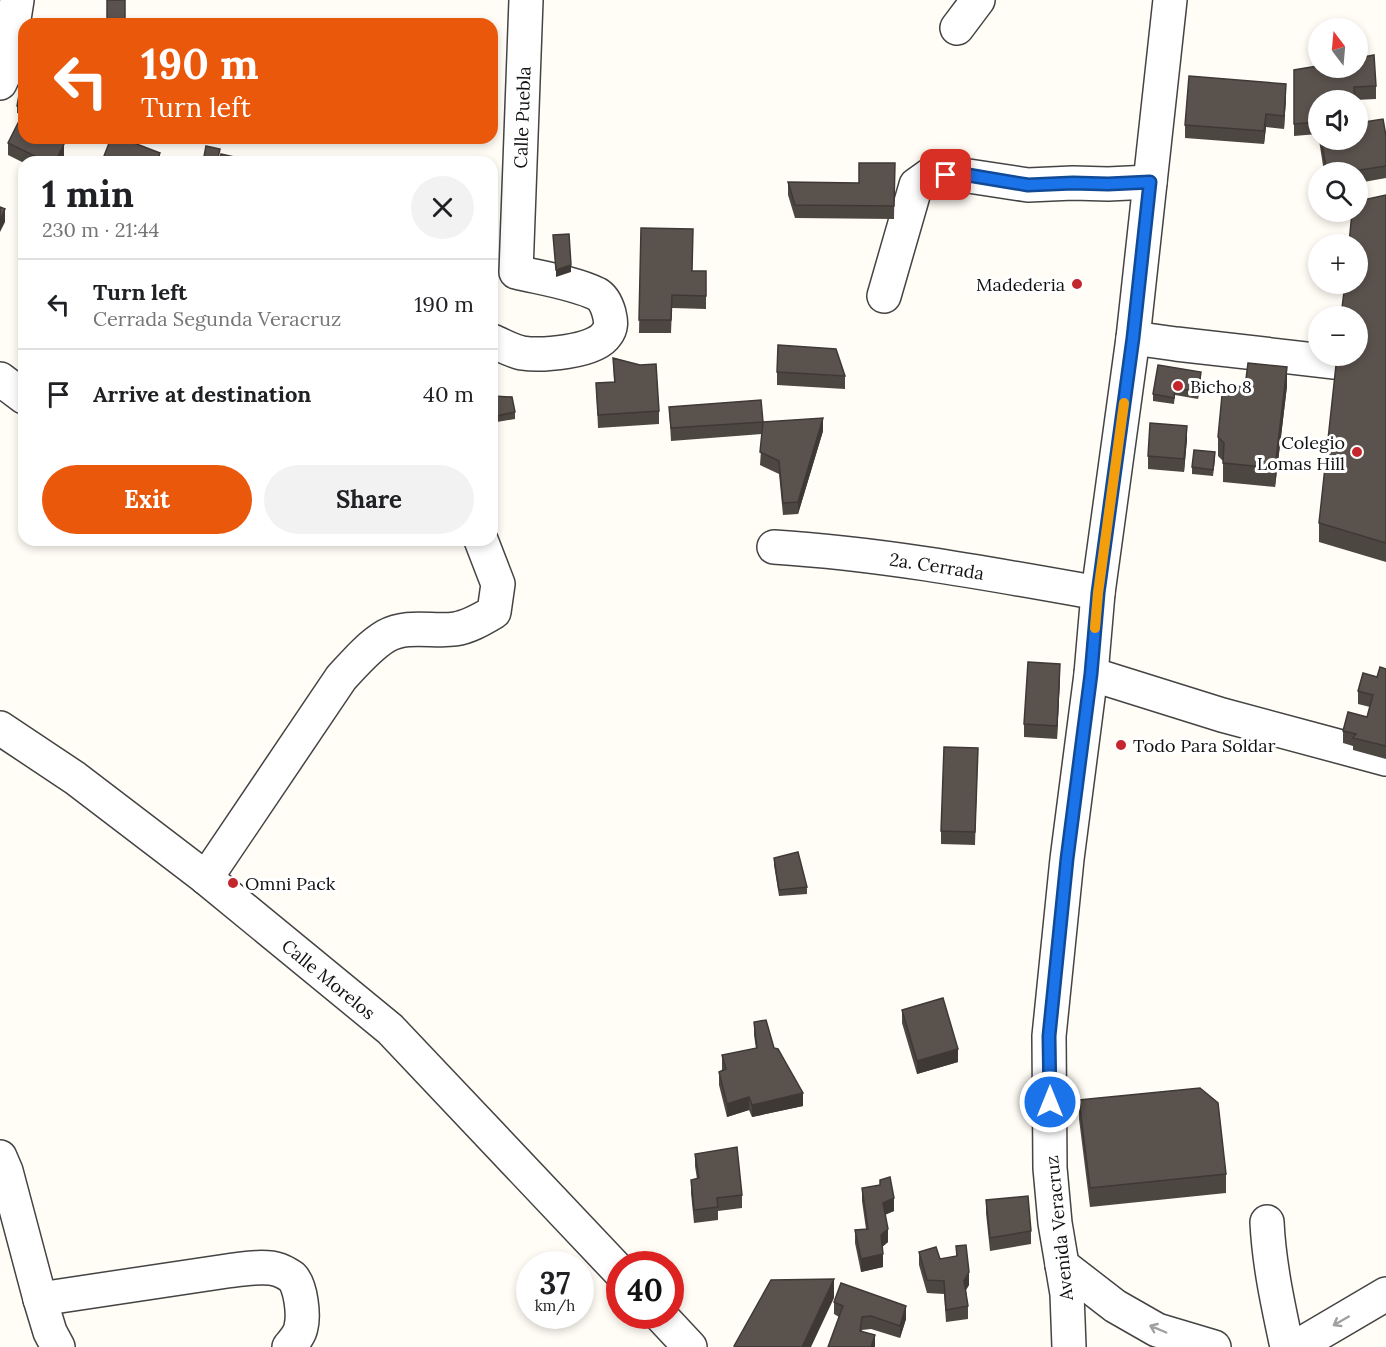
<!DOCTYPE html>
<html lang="en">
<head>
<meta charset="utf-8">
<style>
  :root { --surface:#fff; --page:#f2f2f2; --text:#202124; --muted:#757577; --line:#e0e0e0; --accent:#ea580c }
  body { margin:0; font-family:Lora,serif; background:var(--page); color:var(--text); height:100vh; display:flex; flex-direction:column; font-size:22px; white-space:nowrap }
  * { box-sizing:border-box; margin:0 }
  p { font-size:20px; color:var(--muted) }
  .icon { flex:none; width:33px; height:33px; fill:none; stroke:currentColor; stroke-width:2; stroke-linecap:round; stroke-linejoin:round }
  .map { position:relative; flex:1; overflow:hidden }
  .sheet { position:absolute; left:18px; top:156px; width:480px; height:390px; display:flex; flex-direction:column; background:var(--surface); border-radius:18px; box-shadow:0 3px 9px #0003 }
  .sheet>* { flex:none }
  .hud { position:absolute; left:18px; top:18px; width:480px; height:126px; border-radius:18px; box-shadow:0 3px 9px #0003; background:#ea580c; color:#fff; overflow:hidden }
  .needle { width:39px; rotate:344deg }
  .fabs { position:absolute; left:1308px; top:18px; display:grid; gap:12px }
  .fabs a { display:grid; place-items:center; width:60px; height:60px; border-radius:50%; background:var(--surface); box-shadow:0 3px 9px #0003; font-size:30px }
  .speed { position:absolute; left:516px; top:1251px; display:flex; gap:12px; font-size:30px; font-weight:700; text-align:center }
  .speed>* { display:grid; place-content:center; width:78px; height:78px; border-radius:50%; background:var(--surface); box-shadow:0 3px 9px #0003; line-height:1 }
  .speed small { font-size:15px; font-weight:400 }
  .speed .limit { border:9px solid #d22; background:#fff; color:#111 }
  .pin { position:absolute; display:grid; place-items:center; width:51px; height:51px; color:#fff; margin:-26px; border-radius:12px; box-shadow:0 3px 9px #0006 }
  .me { position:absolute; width:66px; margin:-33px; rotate:0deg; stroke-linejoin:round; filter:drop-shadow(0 0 4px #0008) }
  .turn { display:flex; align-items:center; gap:21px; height:126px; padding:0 24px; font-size:27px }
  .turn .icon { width:78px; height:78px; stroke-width:2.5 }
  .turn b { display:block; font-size:42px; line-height:51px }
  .round { display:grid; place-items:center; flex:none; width:63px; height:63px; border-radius:32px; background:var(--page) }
  .overview { display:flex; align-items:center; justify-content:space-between; height:102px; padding:0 24px }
  h1 { font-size:36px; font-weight:800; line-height:45px }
  .cta { display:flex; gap:12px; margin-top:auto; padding:12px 24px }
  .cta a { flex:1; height:69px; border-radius:36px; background:var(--accent); color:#fff; font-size:24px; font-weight:800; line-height:69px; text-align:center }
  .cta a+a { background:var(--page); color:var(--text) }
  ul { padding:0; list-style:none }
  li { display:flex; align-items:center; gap:18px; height:90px; padding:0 24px; border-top:2px solid var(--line) }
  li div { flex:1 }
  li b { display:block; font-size:22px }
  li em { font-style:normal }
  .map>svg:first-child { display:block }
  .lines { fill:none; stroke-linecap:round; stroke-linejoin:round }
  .minor-casing { stroke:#444; stroke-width:36 }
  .minor { stroke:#fff; stroke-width:33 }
  .wall { fill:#4d4742 }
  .shaded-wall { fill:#3f3936 }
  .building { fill:#5a524d; stroke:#3f3936; stroke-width:1.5 }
  .oneway { stroke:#a0a0a0 }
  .route-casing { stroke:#114b97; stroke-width:15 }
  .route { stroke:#1a73e8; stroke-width:10 }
  .slow { stroke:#f59e0b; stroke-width:10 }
  .poi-dot { fill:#c4262e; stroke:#fff; stroke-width:2 }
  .labels { text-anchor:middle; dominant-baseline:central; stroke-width:6; stroke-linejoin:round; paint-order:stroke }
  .street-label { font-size:18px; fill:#111; stroke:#fff }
  .poi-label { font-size:18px; fill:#111; stroke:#fff; text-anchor:start }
</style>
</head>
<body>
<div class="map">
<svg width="1386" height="1347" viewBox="0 0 1386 1347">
  <rect width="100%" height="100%" fill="#fffdf5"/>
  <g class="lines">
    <g class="minor-casing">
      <g id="minor">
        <path d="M957,28L978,0"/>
        <path d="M0,83L6,70L17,0"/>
        <path d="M884,296L916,185L930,175H962L1028,185L1073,183L1108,184L1150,182"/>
        <path d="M1133,338L1176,344L1386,368"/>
        <path id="s1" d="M492,341C502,345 512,351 522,353C541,356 595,352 606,335C612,328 611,321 609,313C607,306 604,298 597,294C575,283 541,278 516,272L526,0"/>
        <path d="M0,379L24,397"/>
        <path id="s2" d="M774,547C884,554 991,574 1098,593"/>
        <path d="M1091,674L1222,715L1386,759"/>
        <path id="s3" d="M0,728L75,778L206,878L390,1029L620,1272"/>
        <path d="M206,878L341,678C354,664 369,646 386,636C407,624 433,632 455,629C469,627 482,619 494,612L498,584L481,540"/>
        <path d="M0,1157L6,1171L40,1299L50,1332L58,1347"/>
        <path d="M1267,1222C1269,1264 1278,1305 1287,1347"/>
        <path d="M1062,1265L1115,1306L1157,1330L1214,1347"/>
        <path d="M40,1299L227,1271C243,1269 265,1265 279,1270C282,1271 289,1275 292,1277C301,1286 304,1315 301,1327C300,1334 294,1341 289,1347"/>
        <path d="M661,1316L690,1347"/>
        <path d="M1069,1347L1067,1294L1055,1223L1050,1168L1049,1036L1067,859L1091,674L1098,593L1133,338L1170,0"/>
        <path d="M1296,1347L1386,1294"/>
      </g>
    </g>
    <use href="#minor" class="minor"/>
  </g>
  <path class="wall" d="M24,68V114L17,113V106Z
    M1294,70L1376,86V99L1355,100H1318V134L1294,136Z
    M1286,97L1284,129L1266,127L1264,144L1185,138V125Z
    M1386,136V178L1358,183V172H1324L1319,140H1358Z
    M8,143L64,157L62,162H24V163L8,155Z
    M104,156L160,162H104Z
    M895,163L894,219L795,218L788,195V182L859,183Z
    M1386,195V562L1319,542V523Z
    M1331,212H1345L1332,214Z
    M641,228L692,271H706V309L672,308L671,333H639Z
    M613,358L659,411V424L598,428L596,383L614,382Z
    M777,372L845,376V389L777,385Z
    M1201,378L1198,399L1175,395L1174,404L1153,401V394Z
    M1287,386L1275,487L1223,482V461L1218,456V437L1245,387Z
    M493,396L515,412V419L497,422L493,402Z
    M669,407L823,431L798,514L783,515L779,474L760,465L762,434L671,441Z
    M1187,439L1184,472L1148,469V456Z
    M1215,459L1213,476L1192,474V467Z
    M1386,669V759L1353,750V746L1343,743V731L1367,717L1370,707L1358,704V691Z
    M1060,677L1057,739L1024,737V724Z
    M978,748L975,845L941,844V831Z
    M774,858L807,887V894L779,896L774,865Z
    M902,1010L958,1062L917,1074L902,1023Z
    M754,1022L774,1048L803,1106L752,1117L749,1110L727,1117L719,1085V1072L722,1070V1055L756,1049L754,1035Z
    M1079,1100L1226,1174V1193L1090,1207L1079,1119Z
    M695,1154L742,1195V1208L718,1211V1220L694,1223L691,1193V1180L697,1179L695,1166Z
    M862,1188L894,1211L885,1215L888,1242L882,1247L883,1267L861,1272L855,1243V1230L866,1229L862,1201Z
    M986,1200L1031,1231V1244L990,1251L986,1213Z
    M956,1246L969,1285L966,1290L968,1306V1319L946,1322L944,1294L927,1293L919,1265V1252L940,1259L956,1256Z
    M834,1302L906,1319L900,1338L871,1329L862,1330V1332L875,1347L839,1317L834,1314Z"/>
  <path class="shaded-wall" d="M1286,84V97L1284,129V116Z
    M1266,114V127L1264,144V131Z
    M64,144V157L62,162H55Z
    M160,153V162H156Z
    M5,209V222L0,232V220Z
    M571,265V272L556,277V270Z
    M1287,367V386L1275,487V468Z
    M1201,372V378L1198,399V392Z
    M823,418V431L798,514V502Z
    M1187,426V439L1184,472V459Z
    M1060,664V677L1057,739V726Z
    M958,1049V1062L917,1074V1061Z
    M803,1093V1106L752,1117V1105Z
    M749,1097V1110L727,1117V1104Z
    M894,1198V1211L883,1215V1203Z
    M888,1229V1242L881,1248V1235Z
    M883,1254V1267L861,1272V1259Z
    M969,1272V1285L964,1293V1281Z
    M834,1279V1298L811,1347H802Z
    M906,1306V1319L900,1338V1326Z
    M875,1335V1347H871Z"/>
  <path class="building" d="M107,0H125V24H107Z
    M1374,55L1376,86L1354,87L1355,100H1318V122L1294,124V70L1318,66V68H1358V58Z
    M24,68V108L17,106Z
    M1189,76L1286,84L1284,116L1266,114L1264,131L1185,125Z
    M1383,119L1386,136V166L1347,172H1327L1321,140H1358V123Z
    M19,121L24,124V138H53L64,144L55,162H47L8,143Z
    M111,138H121L160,153L156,162H118L104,156Z
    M206,146L220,149L217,162H203Z
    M221,154L239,158L238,162H219Z
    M859,163H895L894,206L795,205L788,182L859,183Z
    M1386,195V543L1319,523L1337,356H1358V316H1341L1345,284H1358V244H1349L1352,212H1358V201Z
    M0,207L5,209L0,220Z
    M641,228L693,229L692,271H706V296L672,295L671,320H639Z
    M569,234L571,265L556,270L553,235Z
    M778,345L836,349L845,376L777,372Z
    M613,358L640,365L656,364L659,411L598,415L596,383L615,382Z
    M1248,363L1287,367L1275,468L1223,463L1224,443L1218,437L1223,385L1245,387Z
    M1158,365L1201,372L1198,392L1175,388L1174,398L1153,394Z
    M493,396L512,397L515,412L497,416Z
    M761,400L763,422L823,418L798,502L783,503L779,461L760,452L763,422L671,428L669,407Z
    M1150,423L1187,426L1184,459L1148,456Z
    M1194,450L1215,452L1213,470L1192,467Z
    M1028,662L1060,664L1057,726L1024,724Z
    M1380,667L1386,669V746L1353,738L1356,734L1343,731L1348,712L1367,717L1373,695L1358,691L1363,673L1377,677Z
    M944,747L978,748L975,832L941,831Z
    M798,852L807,887L779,890L774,858Z
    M943,998L958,1049L917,1061L902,1010Z
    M766,1020L774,1048L778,1049L803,1093L752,1105L749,1097L727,1104L719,1072L726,1069L722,1055L757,1048L754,1022Z
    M1200,1088L1218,1103L1226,1174L1090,1188L1079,1100Z
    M737,1147L742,1195L717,1198L718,1207L694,1210L691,1180L699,1178L695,1154Z
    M890,1177L894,1198L883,1203L888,1229L881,1235L883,1254L861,1259L855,1230L868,1229L862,1188L880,1185V1180Z
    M1028,1196L1031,1231L990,1238L986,1200Z
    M966,1245L969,1272L964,1281L968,1306L946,1310L944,1281L927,1280L919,1252L936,1247L940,1259L957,1256L956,1246Z
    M834,1279L802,1347H735L734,1346L771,1280Z
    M841,1283L906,1306L900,1326L871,1316L862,1317L860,1331L875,1335L871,1347H828L843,1306L834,1302Z"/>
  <defs><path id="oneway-shaft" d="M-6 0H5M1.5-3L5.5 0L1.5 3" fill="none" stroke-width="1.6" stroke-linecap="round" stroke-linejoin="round" transform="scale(1.5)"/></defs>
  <g class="oneway">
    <use href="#oneway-shaft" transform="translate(1341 1321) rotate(150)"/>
    <use href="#oneway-shaft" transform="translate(1158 1329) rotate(-157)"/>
  </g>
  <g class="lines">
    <g class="route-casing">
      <path id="route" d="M946,175L962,174L1028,185L1073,183L1108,184L1150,182L1133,338L1098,593L1091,674L1067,859L1049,1036L1050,1102"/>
    </g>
    <use href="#route" class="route"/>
    <path class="slow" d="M1095,628L1098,593L1124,403"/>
  </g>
  <g class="poi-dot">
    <circle cx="1077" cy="284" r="6"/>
    <circle cx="1178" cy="386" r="6"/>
    <circle cx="1357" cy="452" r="6"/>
    <circle cx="1121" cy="745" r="6"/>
    <circle cx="233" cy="883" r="6"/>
  </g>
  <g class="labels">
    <g class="street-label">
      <text stroke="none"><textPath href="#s1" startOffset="406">Calle Puebla</textPath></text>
      <text stroke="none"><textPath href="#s2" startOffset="164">2a. Cerrada</textPath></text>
      <text stroke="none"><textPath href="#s3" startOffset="414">Calle Morelos</textPath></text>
      <text transform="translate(1059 1228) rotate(-96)">Avenida Veracruz</text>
    </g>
    <g class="poi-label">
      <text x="1065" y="284" text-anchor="end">Madederia</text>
      <text x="1190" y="386">Bicho 8</text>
      <text x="1345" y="442" text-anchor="end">Colegio<tspan x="1345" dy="21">Lomas Hill</tspan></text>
      <text x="1133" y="745">Todo Para Soldar</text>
      <text x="245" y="883">Omni Pack</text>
    </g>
  </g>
</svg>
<div class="fabs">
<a><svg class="needle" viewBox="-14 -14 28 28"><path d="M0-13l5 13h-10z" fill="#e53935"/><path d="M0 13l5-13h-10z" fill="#757577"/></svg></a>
<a><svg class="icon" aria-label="sound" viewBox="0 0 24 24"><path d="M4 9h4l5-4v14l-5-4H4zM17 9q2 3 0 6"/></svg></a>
<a><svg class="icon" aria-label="search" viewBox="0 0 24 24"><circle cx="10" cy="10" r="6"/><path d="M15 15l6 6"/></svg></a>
<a>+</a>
<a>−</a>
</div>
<div class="speed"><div>37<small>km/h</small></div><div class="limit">40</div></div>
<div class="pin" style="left:946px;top:175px;background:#d93025"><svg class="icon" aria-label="arrive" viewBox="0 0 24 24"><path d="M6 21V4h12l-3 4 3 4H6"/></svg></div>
<svg class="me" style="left:1050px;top:1102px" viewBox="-20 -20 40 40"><circle r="17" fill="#1a73e8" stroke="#fff" stroke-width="3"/><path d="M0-11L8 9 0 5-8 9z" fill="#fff"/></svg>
<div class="hud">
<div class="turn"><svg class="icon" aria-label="left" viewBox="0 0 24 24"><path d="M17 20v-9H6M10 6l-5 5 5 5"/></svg><div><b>190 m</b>Turn left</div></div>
</div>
<section class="sheet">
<div class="overview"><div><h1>1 min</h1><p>230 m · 21:44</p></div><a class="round"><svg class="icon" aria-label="close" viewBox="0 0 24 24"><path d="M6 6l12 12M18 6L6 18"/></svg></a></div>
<ul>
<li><svg class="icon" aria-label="left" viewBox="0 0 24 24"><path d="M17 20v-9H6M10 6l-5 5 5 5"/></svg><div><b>Turn left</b><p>Cerrada Segunda Veracruz</p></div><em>190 m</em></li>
<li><svg class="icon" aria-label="arrive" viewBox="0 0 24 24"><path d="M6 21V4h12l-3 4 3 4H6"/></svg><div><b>Arrive at destination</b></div><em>40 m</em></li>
</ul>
<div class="cta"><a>Exit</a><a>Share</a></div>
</section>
</div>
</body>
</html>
